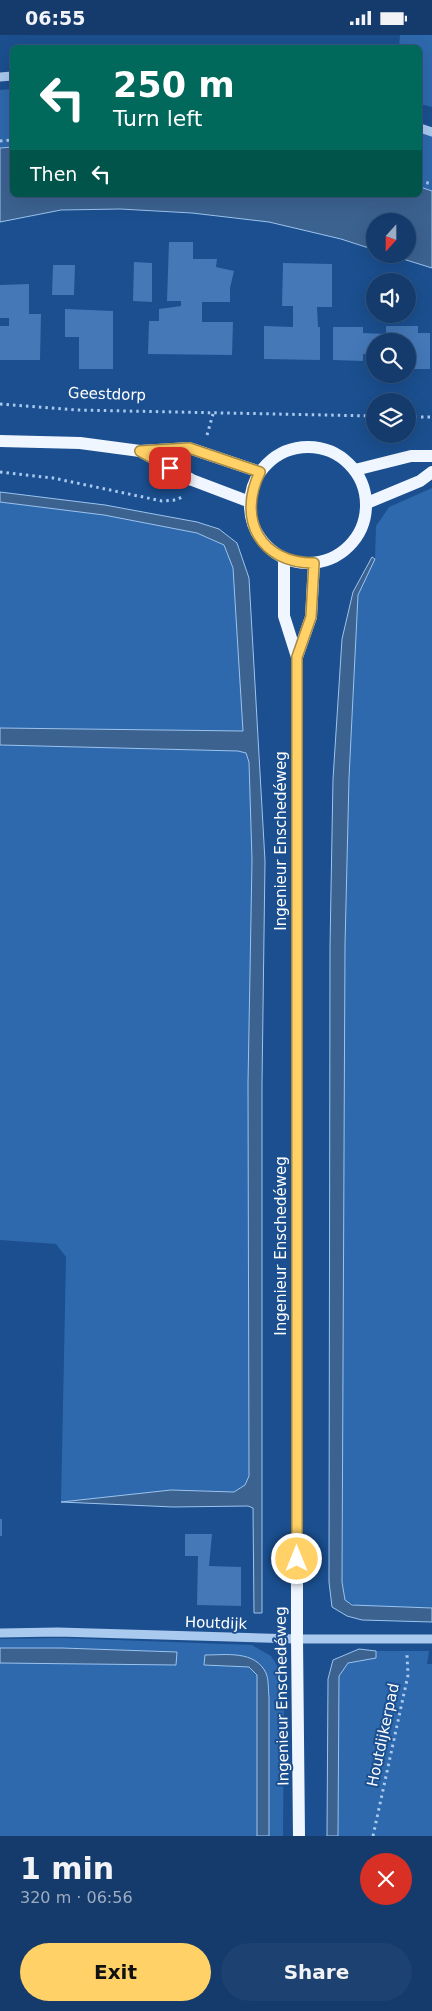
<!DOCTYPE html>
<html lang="en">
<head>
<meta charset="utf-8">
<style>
  :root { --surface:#143b6b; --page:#1d4271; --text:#f1f3f6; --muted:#9dadc1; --line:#33557e; --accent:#ffd166 }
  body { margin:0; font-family:"DejaVu Sans",sans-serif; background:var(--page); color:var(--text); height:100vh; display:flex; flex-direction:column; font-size:19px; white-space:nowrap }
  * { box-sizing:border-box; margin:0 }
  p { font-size:16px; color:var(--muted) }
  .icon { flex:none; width:28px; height:28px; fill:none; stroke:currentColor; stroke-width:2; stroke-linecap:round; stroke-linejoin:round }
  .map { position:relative; height:1801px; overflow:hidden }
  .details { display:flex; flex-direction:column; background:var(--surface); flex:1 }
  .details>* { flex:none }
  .banner { position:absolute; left:10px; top:10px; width:412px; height:152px; border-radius:8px; box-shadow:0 5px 20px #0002,0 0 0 1px var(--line); background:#00695c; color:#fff; overflow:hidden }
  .needle { width:32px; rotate:201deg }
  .tools { position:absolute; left:366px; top:178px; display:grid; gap:10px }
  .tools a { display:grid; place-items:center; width:50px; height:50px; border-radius:50%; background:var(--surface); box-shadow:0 5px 20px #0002,0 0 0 1px var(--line); font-size:25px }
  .pin { position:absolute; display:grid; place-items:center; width:42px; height:42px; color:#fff; margin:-21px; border-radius:10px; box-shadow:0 2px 8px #0006 }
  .me { position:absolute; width:55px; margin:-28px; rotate:0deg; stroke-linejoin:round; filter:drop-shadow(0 0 4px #0008) }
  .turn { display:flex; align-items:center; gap:18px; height:105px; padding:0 20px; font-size:22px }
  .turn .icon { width:65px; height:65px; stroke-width:2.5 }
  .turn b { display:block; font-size:35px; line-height:42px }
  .then { display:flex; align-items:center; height:48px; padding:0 20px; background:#0003; gap:10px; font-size:19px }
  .round { display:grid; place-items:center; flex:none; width:52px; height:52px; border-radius:26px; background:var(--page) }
  .overview { display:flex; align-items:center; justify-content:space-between; height:85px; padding:0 20px }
  h1 { font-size:30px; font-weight:700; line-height:38px }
  .cta { display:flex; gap:10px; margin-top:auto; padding:10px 20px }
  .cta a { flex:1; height:58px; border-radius:30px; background:var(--accent); color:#111; font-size:20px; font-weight:700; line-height:58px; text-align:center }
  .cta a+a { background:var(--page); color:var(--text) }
  .status { display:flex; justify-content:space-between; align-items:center; height:35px; padding:0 25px; background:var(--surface); direction:ltr }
  .status svg { height:14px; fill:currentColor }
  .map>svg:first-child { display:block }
  .green { fill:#2e69ad }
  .water { fill:#3c6290; stroke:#9cc4f0 }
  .building { fill:#4478b7 }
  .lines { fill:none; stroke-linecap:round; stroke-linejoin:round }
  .path { stroke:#a9c9ee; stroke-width:3; stroke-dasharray:2.5 4; stroke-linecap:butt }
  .minor { stroke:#a9c9ee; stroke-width:9 }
  .major { stroke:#f0f6ff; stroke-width:12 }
  .route-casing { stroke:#a68842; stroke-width:12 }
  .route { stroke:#ffd166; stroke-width:9 }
  .labels { text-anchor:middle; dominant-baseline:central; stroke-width:4; stroke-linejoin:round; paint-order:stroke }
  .street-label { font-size:15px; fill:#fff; stroke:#1b4f8f }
</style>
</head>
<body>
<div class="status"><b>06:55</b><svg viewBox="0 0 49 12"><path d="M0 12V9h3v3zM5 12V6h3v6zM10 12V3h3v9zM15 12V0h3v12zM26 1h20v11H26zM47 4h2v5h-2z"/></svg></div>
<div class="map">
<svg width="432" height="1801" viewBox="0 0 432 1801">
  <rect width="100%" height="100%" fill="#1b4f8f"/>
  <path class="green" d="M400,0H432V72L420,69V12H399Z
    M12,54V112L0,113V55Z
    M420,98L432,101V156L420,152Z
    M432,453V1573C410,1572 362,1577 345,1565L342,1547L345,910L349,743L358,560L375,524L376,491L389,472Z
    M0,467L104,480L197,498L224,510L233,533L243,696L0,693Z
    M0,710L238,716L246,718L249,727L252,825L248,1049L249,1441L245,1450L234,1457L171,1455L61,1467L66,1222L56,1209L0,1205Z
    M62,1603L252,1610L271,1621L280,1635L284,1662L283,1801H269V1662L266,1639L259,1628L205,1620L204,1630L249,1632L257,1640V1801H0V1628L176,1629L177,1617L62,1613H0V1604Z
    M376,1616H429L427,1629H432V1801H338L339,1641L348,1628L376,1623Z"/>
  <path class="water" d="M12,112V160H420V152L432,156V233L387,219H408V186H375V215L341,204L269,187L192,178L120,174L61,175L0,187V113Z
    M0,457L105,470L197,487L219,494L237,508L249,543L265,826L262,1049V1578H254L253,1473L248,1471L173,1472L61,1467L171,1455L234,1457L245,1450L249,1441L248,1049L252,825L249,727L246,718L238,716L0,710V693L243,696L233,533L224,510L197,498L104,480L0,467Z
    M372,522L375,524L358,560L349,743L345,910L342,1547L345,1565L352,1570L432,1573V1587L362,1585L347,1581L332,1572L329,1547L330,911L333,744L342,604L353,557Z
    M0,1613H62L177,1617L176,1630L0,1628Z
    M359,1614L376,1616V1623L348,1628L339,1641L338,1801H327L328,1644L333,1625Z
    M205,1620C226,1620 255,1615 266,1638C269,1645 268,1655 269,1662V1801H257V1640L249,1632L204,1630Z"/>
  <path class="building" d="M169,207H193V224H217L216,232L234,236L230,253V267H202V287H233L232,320L148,319L149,286H159V274L181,271V266H167Z
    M134,227L152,228V267L133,266Z
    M283,228L332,229V272H317L318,292H320V325L264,324V291L293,292V271H282Z
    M53,230H75L74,260H52Z
    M29,249V279H41L40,325H0V291H9V283H0V250Z
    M65,274L113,276V334H79V302H65Z
    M386,291H418V298H430V334H408V306H375V320L363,319V326L333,325V292H363V298L386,299Z
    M0,1484H2V1501H0Z
    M185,1499H212L209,1531L241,1532V1571L197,1570L198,1521H185Z"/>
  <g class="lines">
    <path class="path" d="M0,106L12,105
      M420,146L432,149
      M0,369L76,375L375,381
      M408,382H432
      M207,400L213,379
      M0,437L53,443L162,466L176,465L182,462
      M373,1801L408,1640L407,1620"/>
    <path class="minor" d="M0,42L12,41
      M420,93L432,97
      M0,1598L58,1597L297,1604H432"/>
    <path class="major" d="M0,406L80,408L140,416L189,413L260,437
      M250 470a58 58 0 1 1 116 0a58 58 0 1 1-116 0Z
      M140,416L192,445L250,467
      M355,435L411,421H432
      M367,468L420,446L432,437
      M284,523V581L297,622V1604L299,1801
      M297,622L311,582L314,528"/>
  </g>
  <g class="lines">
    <g class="route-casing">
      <path id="route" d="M170,433L140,416L189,413L260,437C237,484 260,528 314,528L311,582L297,622V1524"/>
    </g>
    <use href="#route" class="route"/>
  </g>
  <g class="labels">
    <g class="street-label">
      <text transform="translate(107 359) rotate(2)">Geestdorp</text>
      <text transform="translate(281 806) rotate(-90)">Ingenieur Enschedéweg</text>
      <text transform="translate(281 1211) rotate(-90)">Ingenieur Enschedéweg</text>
      <text transform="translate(216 1588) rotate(2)">Houtdijk</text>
      <text transform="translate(282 1661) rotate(-91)">Ingenieur Enschedéweg</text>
      <text transform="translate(383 1700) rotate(-78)">Houtdijkerpad</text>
    </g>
  </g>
</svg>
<div class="tools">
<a><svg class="needle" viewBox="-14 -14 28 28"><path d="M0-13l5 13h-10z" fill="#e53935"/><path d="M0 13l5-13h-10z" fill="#9dadc1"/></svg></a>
<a><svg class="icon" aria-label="sound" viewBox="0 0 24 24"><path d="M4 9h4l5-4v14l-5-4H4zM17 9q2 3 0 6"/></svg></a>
<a><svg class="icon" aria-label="search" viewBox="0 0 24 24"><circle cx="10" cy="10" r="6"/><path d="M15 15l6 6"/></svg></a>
<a><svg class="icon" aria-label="layers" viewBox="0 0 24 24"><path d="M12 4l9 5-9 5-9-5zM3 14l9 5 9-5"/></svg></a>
</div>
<div class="pin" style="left:170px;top:433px;background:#d93025"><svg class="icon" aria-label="arrive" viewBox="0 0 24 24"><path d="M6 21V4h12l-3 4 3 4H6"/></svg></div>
<svg class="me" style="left:297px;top:1524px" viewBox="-20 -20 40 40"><circle r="17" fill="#ffd166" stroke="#fff" stroke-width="3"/><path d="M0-11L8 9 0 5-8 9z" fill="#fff"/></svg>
<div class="banner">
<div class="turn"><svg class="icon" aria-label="left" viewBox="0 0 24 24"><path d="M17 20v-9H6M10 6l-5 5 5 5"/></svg><div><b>250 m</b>Turn left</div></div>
<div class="then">Then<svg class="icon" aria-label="left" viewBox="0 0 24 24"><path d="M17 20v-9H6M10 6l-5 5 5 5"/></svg></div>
</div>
</div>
<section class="details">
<div class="overview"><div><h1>1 min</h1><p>320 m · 06:56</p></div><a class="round" style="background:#d93025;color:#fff"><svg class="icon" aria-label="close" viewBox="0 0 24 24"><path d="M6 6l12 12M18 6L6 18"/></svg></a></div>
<div class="cta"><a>Exit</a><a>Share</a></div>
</section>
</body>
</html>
